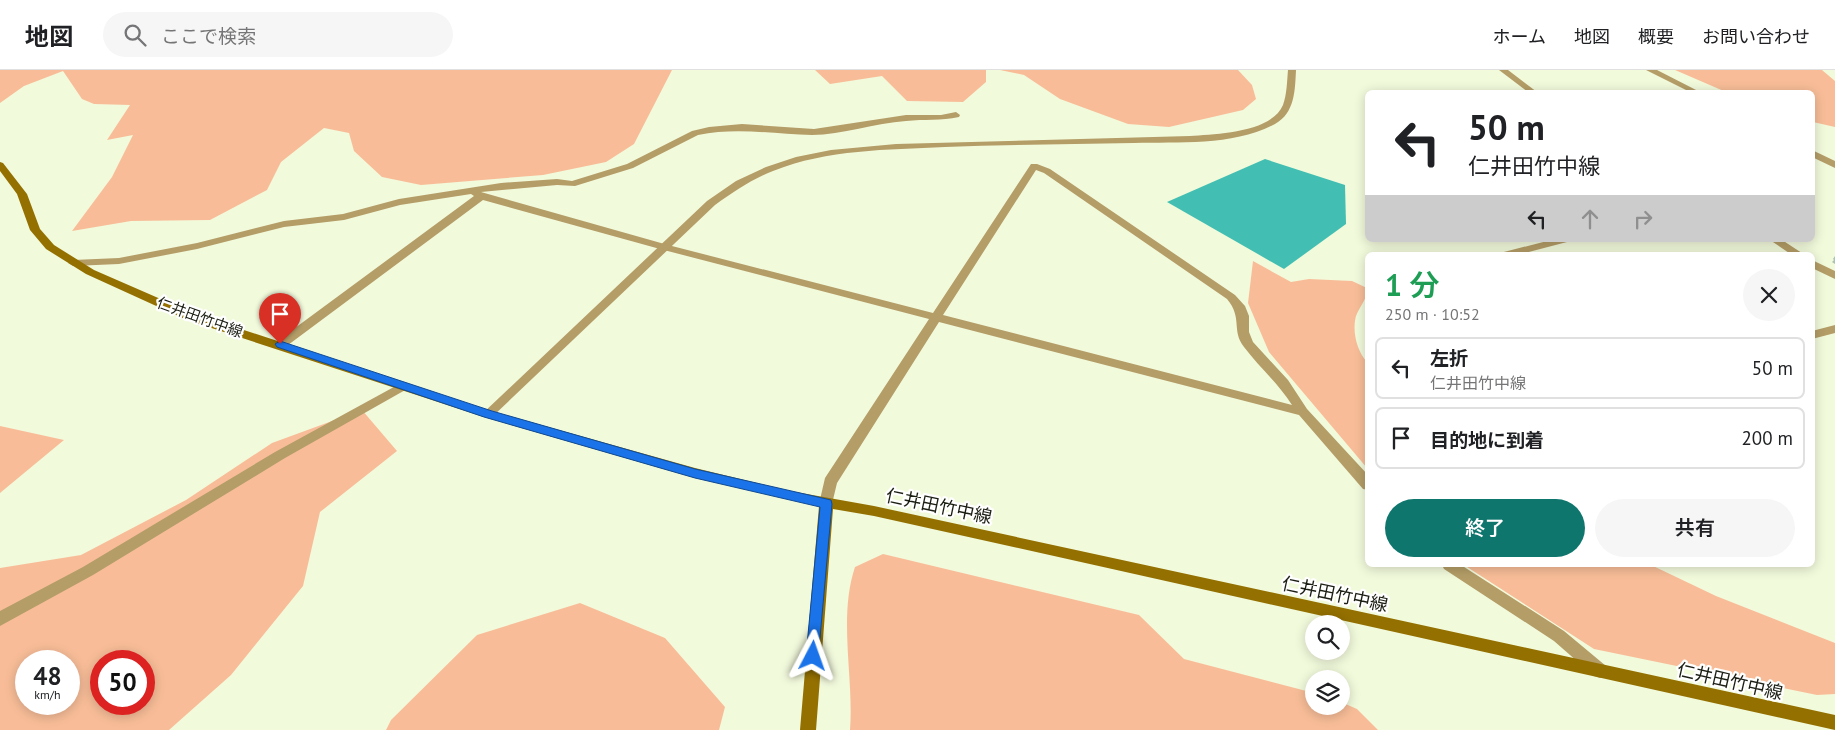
<!DOCTYPE html>
<html lang="ja">
<head>
<meta charset="utf-8">
<style>
  :root { --surface:#fff; --page:#f6f6f6; --text:#202124; --muted:#757577; --line:#e0e0e0; --accent:#0f766e }
  body { margin:0; font-family:"PT Sans","Noto Sans JP",sans-serif; background:var(--page); color:var(--text); height:100vh; display:flex; flex-direction:column; font-size:19px; white-space:nowrap }
  * { box-sizing:border-box; margin:0 }
  p { font-size:16px; color:var(--muted) }
  .icon { flex:none; width:28px; height:28px; fill:none; stroke:currentColor; stroke-width:2; stroke-linecap:round; stroke-linejoin:round }
  .map { position:relative; flex:1; overflow:hidden }
  .side { position:absolute; left:1365px; top:182px; width:450px; height:315px; display:flex; flex-direction:column; background:var(--surface); border-radius:8px; box-shadow:0 2px 12px #0003 }
  .side>* { flex:none }
  .banner { position:absolute; left:1365px; top:20px; width:450px; height:152px; border-radius:8px; box-shadow:0 2px 12px #0003; background:#fff; color:var(--text); overflow:hidden }
  .buttons { position:absolute; left:1305px; top:545px; display:grid; gap:10px }
  .buttons a { display:grid; place-items:center; width:45px; height:45px; border-radius:50%; background:var(--surface); box-shadow:0 2px 12px #0003; font-size:25px }
  .speed { position:absolute; left:15px; top:580px; display:flex; gap:10px; font-size:25px; font-weight:700; text-align:center }
  .speed>* { display:grid; place-content:center; width:65px; height:65px; border-radius:50%; background:var(--surface); box-shadow:0 2px 12px #0003; line-height:1 }
  .speed small { font-size:12px; font-weight:400 }
  .speed .limit { border:8px solid #d22; background:#fff; color:#111 }
  .pin { position:absolute; display:grid; place-items:center; width:42px; height:42px; color:#fff; margin:-51px -21px; border-radius:50% 50% 50% 0; rotate:-45deg; box-shadow:0 0 5px #0007 }
  .pin .icon { rotate:45deg }
  .me { position:absolute; width:55px; margin:-28px; rotate:4deg; stroke-linejoin:round; filter:drop-shadow(0 0 4px #0008) }
  .turn { display:flex; align-items:center; gap:18px; height:105px; padding:0 20px; font-size:22px }
  .turn .icon { width:65px; height:65px; stroke-width:2.5 }
  .turn b { display:block; font-size:35px; line-height:42px }
  .lanes { display:flex; align-items:center; height:48px; padding:0 20px; background:#0003; justify-content:center; gap:25px; direction:ltr }
  .lanes .off { opacity:.35 }
  .round { display:grid; place-items:center; flex:none; width:52px; height:52px; border-radius:26px; background:var(--page) }
  .headline { display:flex; align-items:center; justify-content:space-between; height:85px; padding:0 20px }
  h1 { font-size:30px; font-weight:600; line-height:38px; color:#1e9e55 }
  .action { display:flex; gap:10px; margin-top:auto; padding:10px 20px }
  .action a { flex:1; height:58px; border-radius:30px; background:var(--accent); color:#fff; font-size:20px; font-weight:600; line-height:58px; text-align:center }
  .action a+a { background:var(--page); color:var(--text) }
  ul { padding:0; list-style:none }
  li { display:flex; align-items:center; gap:15px; height:62px; margin:0 10px 8px; padding:0 10px; border:2px solid var(--line); border-radius:8px }
  li div { flex:1 }
  li b { display:block; font-size:19px }
  li em { font-style:normal }
  header { display:flex; align-items:center; gap:30px; box-sizing:border-box; height:70px; padding:0 25px; background:var(--surface); border-bottom:1px solid var(--line) }
  header strong { font-size:24px }
  nav { display:flex; gap:28px; margin-inline-start:auto; font-size:18px }
  .search { width:350px; height:45px; background:var(--page); display:flex; align-items:center; gap:12px; box-sizing:border-box; padding:0 18px; border-radius:28px; color:var(--muted); font-size:19px }
  .map>svg:first-child { display:block }
  .green { fill:#f8bd98; fill-rule:evenodd }
  .water { fill:#42bfb2 }
  .lines { fill:none; stroke-linecap:round; stroke-linejoin:round }
  .minor { fill:#b49d67; fill-rule:evenodd }
  .tertiary { fill:#b49d67; fill-rule:evenodd }
  .secondary { fill:#947001; fill-rule:evenodd }
  .wall { fill:#abc2b0 }
  .route { fill:#1a73e8; stroke:#114b97 }
  .labels { text-anchor:middle; dominant-baseline:central; stroke-width:4.5; stroke-linejoin:round; paint-order:stroke }
  .street-label { font-size:15px; fill:#1b1e13; stroke:#fff }
  .near-street-label { font-size:18px; fill:#1b1e13; stroke:#fff }
</style>
</head>
<body>
<header>
<strong>地図</strong>
<div class="search"><svg class="icon" aria-label="search" viewBox="0 0 24 24"><circle cx="10" cy="10" r="6"/><path d="M15 15l6 6"/></svg>ここで検索</div>
<nav><a>ホーム</a><a>地図</a><a>概要</a><a>お問い合わせ</a></nav>
</header>
<div class="map">
<svg width="1835" height="660" viewBox="0 0 1835 660">
  <rect width="100%" height="100%" fill="#f2fadc"/>
  <path class="green" d="M0,0H672L634,74L606,92L543,105L421,115L382,107L354,81L349,63L324,58L281,92L267,120L210,150L131,151L72,161L112,107L133,65L107,70L130,35L94,34L82,29L63,1L24,16L0,33Z
    M815,0H986V12L963,32L907,31L882,6L830,14Z
    M1000,0H1238L1252,15L1256,29L1243,40L1169,57L1128,54L1060,29L1024,5Z
    M1675,0H1822L1835,11V57L1813,52L1812,22H1726Z
    M1253,191L1291,212L1309,209L1352,211L1367,218C1368,231 1356,239 1355,251C1353,266 1358,282 1367,292V398L1269,282L1248,233Z
    M362,340L397,381L320,442L303,516L231,605L169,660H0V498L81,485L186,430L272,373ZM26,591H69V634H26ZM101,591H144V634H101Z
    M0,356L64,370L0,423Z
    M883,484L1139,545L1184,589L1314,623V636H1341V632L1357,639L1378,660H850C854,607 838,548 855,497Z
    M1464,495H1651L1716,526L1835,573V624L1817,625L1594,579Z
    M580,533L665,568L725,637L719,660H386L391,650L477,565Z"/>
  <path class="water" d="M1265,89L1345,115L1346,154L1284,199L1167,132Z"/>
  <g class="lines">
    <path class="minor" d="M1499,0H1508L1537,22H1528Z
      M956,42L960,45L959,47C941,51 924,49 906,51C875,53 842,65 812,65C773,64 736,57 698,65L633,98L575,116L557,115L481,122L668,175L933,243L1031,94H1037L1050,99L1235,225L1245,236L1249,246V262L1253,272L1288,310L1307,339L1368,405V420L1363,419L1299,345L939,252L837,413L831,438H821L819,434L825,408L929,249L660,179L483,130L284,278H276L274,275L276,272L474,126L471,124L400,135L344,150L284,157L197,179L119,194L73,196L68,193L73,190L119,188L197,173L284,151L343,144L399,129L501,113L557,109L572,111L627,94L692,61L709,57L742,54L814,59L906,45H941ZM1036,100L1044,103L1227,229C1243,248 1231,260 1244,277C1259,297 1278,313 1292,335L943,245Z
      M1551,170H1568L1567,172L1517,185H1499L1500,183Z
      M1770,170H1782L1805,185H1792Z
      M1812,190L1835,201V209L1812,198Z
      M1835,255V263L1812,269V261Z
      M403,312L409,316L407,319L285,388L93,505L0,556V541L83,497L275,382Z
      M1442,495H1461L1564,561L1606,596L1608,601L1606,606L1600,608L1594,606L1554,571L1444,499Z"/>
    <path class="tertiary" d="M1288,0H1296C1295,20 1295,43 1275,54C1235,76 1179,72 1134,73C1071,74 1008,75 945,77C887,80 828,79 773,101C752,109 733,122 715,135L492,347L488,348L482,344L707,131L736,111L766,97L796,87L831,80L896,74L1190,66C1216,64 1271,63 1283,35C1287,24 1287,11 1288,0Z
      M1646,0H1657L1700,22H1690Z
      M1812,80L1835,91V98L1812,87Z"/>
    <path class="secondary" d="M0,92L3,93L27,124L40,159L54,175L94,200L195,244L491,341L695,398L790,421L874,436L1835,645V660L874,446L833,439L816,660H800L819,436L695,408L484,347L187,250L86,204L46,179L30,160L17,124L0,101Z"/>
  </g>
  <path class="wall" d="M1835,186V194L1832,192L1834,190L1833,189Z"/>
  <path class="route" d="M280,271L492,341L695,399L831,430L832,434L818,590L813,592L808,590L806,586L820,437L695,408L484,347L277,277L275,274Z"/>
  <g class="labels">
    <g class="street-label">
      <text transform="translate(200 247) rotate(20)">仁井田竹中線</text>
    </g>
    <g class="near-street-label">
      <text transform="translate(939 436) rotate(12)">仁井田竹中線</text>
      <text transform="translate(1335 524) rotate(12)">仁井田竹中線</text>
      <text transform="translate(1730 611) rotate(13)">仁井田竹中線</text>
    </g>
  </g>
</svg>
<div class="buttons">
<a><svg class="icon" aria-label="search" viewBox="0 0 24 24"><circle cx="10" cy="10" r="6"/><path d="M15 15l6 6"/></svg></a>
<a><svg class="icon" aria-label="layers" viewBox="0 0 24 24"><path d="M12 4l9 5-9 5-9-5zM3 14l9 5 9-5"/></svg></a>
</div>
<div class="speed"><div>48<small>km/h</small></div><div class="limit">50</div></div>
<div class="pin" style="left:280px;top:274px;background:#d93025"><svg class="icon" aria-label="arrive" viewBox="0 0 24 24"><path d="M6 21V4h12l-3 4 3 4H6"/></svg></div>
<svg class="me" style="left:813px;top:586px" viewBox="-20 -20 40 40"><path d="M0-17L14 15 0 8-14 15z" fill="#1a73e8" stroke="#fff" stroke-width="4"/></svg>
<div class="banner">
<div class="turn"><svg class="icon" aria-label="left" viewBox="0 0 24 24"><path d="M17 20v-9H6M10 6l-5 5 5 5"/></svg><div><b>50 m</b>仁井田竹中線</div></div>
<div class="lanes"><svg class="icon" aria-label="left" viewBox="0 0 24 24"><path d="M17 20v-9H6M10 6l-5 5 5 5"/></svg><svg class="icon off" aria-label="ahead" viewBox="0 0 24 24"><path d="M12 20V5M6 11l6-6 6 6"/></svg><svg class="icon off" aria-label="right" viewBox="0 0 24 24"><path d="M7 20v-9h11M14 6l5 5-5 5"/></svg></div>
</div>
<section class="side">
<div class="headline"><div><h1>1 分</h1><p>250 m · 10:52</p></div><a class="round"><svg class="icon" aria-label="close" viewBox="0 0 24 24"><path d="M6 6l12 12M18 6L6 18"/></svg></a></div>
<ul>
<li><svg class="icon" aria-label="left" viewBox="0 0 24 24"><path d="M17 20v-9H6M10 6l-5 5 5 5"/></svg><div><b>左折</b><p>仁井田竹中線</p></div><em>50 m</em></li>
<li><svg class="icon" aria-label="arrive" viewBox="0 0 24 24"><path d="M6 21V4h12l-3 4 3 4H6"/></svg><div><b>目的地に到着</b></div><em>200 m</em></li>
</ul>
<div class="action"><a>終了</a><a>共有</a></div>
</section>
</div>
</body>
</html>
